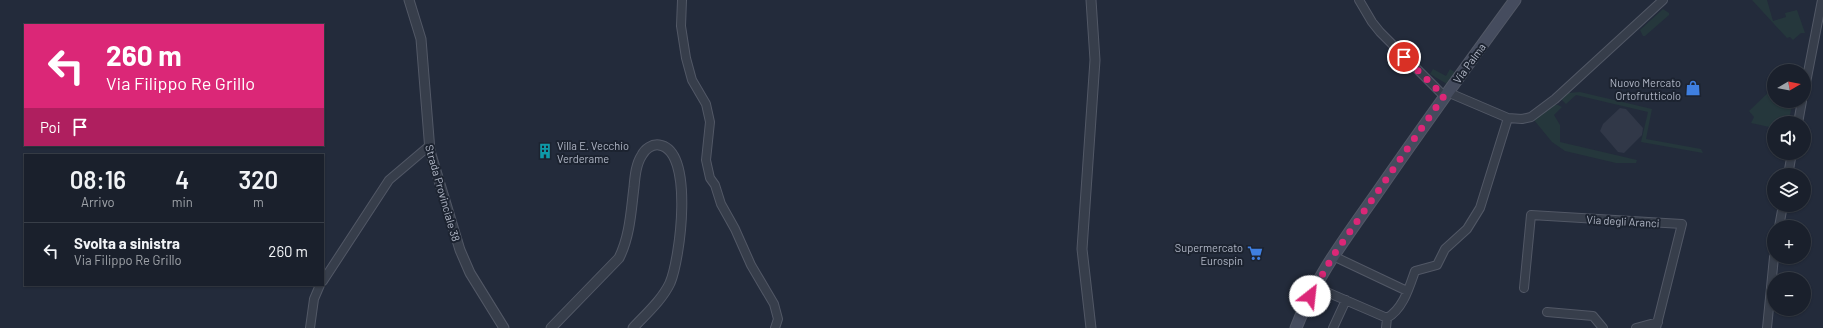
<!DOCTYPE html>
<html lang="it">
<head>
<meta charset="utf-8">
<style>
  :root { --surface:#1a202c; --page:#232834; --text:#f1f3f6; --muted:#9fa3a9; --line:#383e48 }
  body { margin:0; font-family:Barlow,sans-serif; background:var(--page); color:var(--text); height:100vh; display:flex; flex-direction:column; font-size:15px; white-space:nowrap }
  * { box-sizing:border-box; margin:0 }
  p { font-size:13px; color:var(--muted) }
  .icon { flex:none; width:22px; height:22px; fill:none; stroke:currentColor; stroke-width:2; stroke-linecap:round; stroke-linejoin:round }
  .map { position:relative; flex:1; overflow:hidden }
  .drawer { position:absolute; left:24px; top:154px; width:300px; height:132px; display:flex; flex-direction:column; background:var(--surface); border-radius:0px; box-shadow:0 1px 3px #0004,0 0 0 1px var(--line) }
  .drawer>* { flex:none }
  .guide { position:absolute; left:24px; top:24px; width:300px; height:122px; border-radius:0px; box-shadow:0 1px 3px #0004,0 0 0 1px var(--line); background:#db2777; color:#fff; overflow:hidden }
  .needle { width:26px; rotate:80deg }
  .fabs { position:absolute; left:1767px; top:64px; display:grid; gap:8px }
  .fabs a { display:grid; place-items:center; width:44px; height:44px; border-radius:50%; background:var(--surface); box-shadow:0 1px 3px #0004,0 0 0 1px var(--line); font-size:20px }
  .pin { position:absolute; display:grid; place-items:center; width:34px; height:34px; color:#fff; margin:-17px; border:2px solid #fff; border-radius:50%; box-shadow:0 1px 4px #0007 }
  .me { position:absolute; width:44px; margin:-22px; rotate:29deg; stroke-linejoin:round; filter:drop-shadow(0 0 3px #0008) }
  .turn { display:flex; align-items:center; gap:14px; height:84px; padding:0 16px; font-size:18px }
  .turn .icon { width:52px; height:52px; stroke-width:2.5 }
  .turn b { display:block; font-size:28px; line-height:34px }
  .then { display:flex; align-items:center; height:38px; padding:0 16px; background:#0003; gap:8px; font-size:15px }
  .eta { display:flex; justify-content:space-evenly; align-items:center; height:68px; text-align:center }
  .eta b { font-size:24px; font-weight:600; line-height:28px }
  ul { padding:0; list-style:none }
  li { display:flex; align-items:center; gap:12px; height:56px; padding:0 16px; border-top:1px solid var(--line) }
  li div { flex:1 }
  li b { display:block; font-size:15px }
  li em { font-style:normal }
  .map>svg:first-child { display:block }
  .airport { fill:#313848 }
  .green { fill:#25373c }
  .lines { fill:none; stroke-linecap:round; stroke-linejoin:round }
  .minor-casing { stroke:#525866; stroke-width:10 }
  .tertiary-casing { stroke:#525866; stroke-width:11 }
  .secondary-casing { stroke:#525866; stroke-width:13 }
  .minor { stroke:#373e4b; stroke-width:8 }
  .tertiary { stroke:#373e4b; stroke-width:9 }
  .secondary { stroke:#454c5e; stroke-width:11 }
  .route { stroke:#db2777; stroke-width:7; stroke-dasharray:0 12.6 }
  .labels { text-anchor:middle; dominant-baseline:central; stroke-width:4; stroke-linejoin:round; paint-order:stroke }
  .street-label { font-size:11px; fill:#b2b8c7; stroke:#1c2330 }
  .poi-label { font-size:11px; fill:#b2b8c7; stroke:#1c2330; text-anchor:end }
</style>
</head>
<body>
<div class="map">
<svg width="1823" height="328" viewBox="0 0 1823 328">
  <rect width="100%" height="100%" fill="#232b3b"/>
  <path class="airport" d="M1620,108L1626,109L1643,128L1642,135L1624,153L1618,152L1600,131L1603,124Z"/>
  <path class="green" d="M1752,0H1767L1773,21L1786,17L1785,13L1797,10L1805,33H1801L1793,40L1790,37L1787,38Z
    M1663,9L1669,13V15L1645,36H1643L1640,30Z
    M1433,69L1446,76L1450,69L1456,73L1447,84L1430,74Z
    M1774,87V101H1793L1789,119L1787,120L1786,123H1774V128L1751,123L1754,117L1749,111Z
    M1580,92L1652,109L1646,139L1701,149L1703,153L1641,142L1648,112L1576,95L1566,104L1561,99L1567,93Z
    M1554,105H1558L1562,107L1554,115L1560,125V142L1637,160L1636,163H1616L1565,151L1552,142L1534,120Z"/>
  <g class="lines">
    <g class="minor-casing">
      <path id="minor" d="M682,0L681,26L686,58L692,80L706,104L710,122L706,160L710,178L715,185L721,204L735,229L751,265L774,304L778,319L775,328
        M1359,0L1372,22L1380,32L1444,96
        M1447,92L1508,118L1522,119L1531,117L1555,99L1663,0
        M1804,93L1822,0
        M1798,123L1802,101
        M1788,175L1792,153
        M1779,227L1783,205
        M1333,256L1407,291
        M323,281L389,180L429,146
        M1315,287L1387,318
        M1524,288L1531,215L1682,224L1656,328
        M1547,312L1593,316L1603,328
        M1387,318C1403,309 1409,288 1415,271L1437,265L1445,249L1467,229L1480,208L1508,118
        M310,328L314,299L320,285
        M1333,328L1346,300
        M1386,328L1387,318
        M1636,328L1658,322
        M1767,328L1774,257"/>
    </g>
    <g class="tertiary-casing">
      <path id="tertiary" d="M409,0L421,39L430,151L460,250L470,273L504,328
        M551,328L619,258C630,236 631,211 634,187C635,176 636,164 642,155C645,149 652,144 659,145C695,150 680,260 670,283C662,300 646,314 633,328
        M1091,328L1082,249L1095,60L1091,0"/>
    </g>
    <g class="secondary-casing">
      <path id="secondary" d="M1296,328C1314,279 1347,236 1377,193C1422,128 1468,64 1515,0"/>
    </g>
    <use href="#minor" class="minor"/>
    <use href="#tertiary" class="tertiary"/>
    <use href="#secondary" class="secondary"/>
  </g>
  <g class="lines">
    <path class="route" d="M1310,296L1333,256L1444,96L1404,57"/>
  </g>
  <defs>
    <g id="shop-bare" transform="scale(1.2)"><path d="M-5-2.5h2.3a2.7 3.5 0 0 1 5.4 0H5L5.5 6h-11ZM-1.5-2.5h3a1.5 2.3 0 0 0-3 0Z" fill="#3f7fe0" stroke="#1c2330" stroke-width="2.5" paint-order="stroke"/></g>
    <g id="building-bare" transform="scale(1.2)"><path d="M-4-6H4V6H1V3H-1V6H-4ZM-2.5-4.3h1.7v1.8h-1.7ZM.8-4.3h1.7v1.8H.8ZM-2.5-1h1.7V.8h-1.7ZM.8-1h1.7V.8H.8Z" fill="#0f9aa8" stroke="#1c2330" stroke-width="2.5" paint-order="stroke"/></g>
    <g id="supermarket-bare" transform="scale(1.2)"><path d="M-6-5.5h2.5l.6 2H6L4.5 2H-2.5L-4.4-4H-6ZM-1.5 3.2a1.3 1.3 0 1 0 .1 0ZM3 3.2a1.3 1.3 0 1 0 .1 0Z" fill="#3f7fe0" stroke="#1c2330" stroke-width="2.5" paint-order="stroke"/></g>
  </defs>
  <g fill-rule="evenodd">
    <use href="#shop-bare" x="1693" y="88"/>
    <use href="#building-bare" x="545" y="151"/>
    <use href="#supermarket-bare" x="1255" y="253"/>
  </g>
  <g class="labels">
    <g class="street-label">
      <text transform="translate(1469 63) rotate(-54)">Via Palma</text>
      <text transform="translate(443 193) rotate(74)">Strada Provinciale 38</text>
      <text transform="translate(1623 221) rotate(3)">Via degli Aranci</text>
    </g>
    <g class="poi-label">
      <text x="1681" y="82">Nuovo Mercato<tspan x="1681" dy="13">Ortofrutticolo</tspan></text>
      <text x="557" y="145" text-anchor="start">Villa E. Vecchio<tspan x="557" dy="13">Verderame</tspan></text>
      <text x="1243" y="247">Supermercato<tspan x="1243" dy="13">Eurospin</tspan></text>
    </g>
  </g>
</svg>
<div class="fabs">
<a><svg class="needle" viewBox="-14 -14 28 28"><path d="M0-13l5 13h-10z" fill="#e53935"/><path d="M0 13l5-13h-10z" fill="#9fa3a9"/></svg></a>
<a><svg class="icon" aria-label="sound" viewBox="0 0 24 24"><path d="M4 9h4l5-4v14l-5-4H4zM17 9q2 3 0 6"/></svg></a>
<a><svg class="icon" aria-label="layers" viewBox="0 0 24 24"><path d="M12 4l9 5-9 5-9-5zM3 14l9 5 9-5"/></svg></a>
<a>+</a>
<a>−</a>
</div>
<div class="pin" style="left:1404px;top:57px;background:#d93025"><svg class="icon" aria-label="arrive" viewBox="0 0 24 24"><path d="M6 21V4h12l-3 4 3 4H6"/></svg></div>
<svg class="me" style="left:1310px;top:296px" viewBox="-20 -20 40 40"><circle r="19" fill="#fff"/><path d="M0-13L10 11 0 6-10 11z" fill="#db2777"/></svg>
<div class="guide">
<div class="turn"><svg class="icon" aria-label="left" viewBox="0 0 24 24"><path d="M17 20v-9H6M10 6l-5 5 5 5"/></svg><div><b>260 m</b>Via Filippo Re Grillo</div></div>
<div class="then">Poi<svg class="icon" aria-label="arrive" viewBox="0 0 24 24"><path d="M6 21V4h12l-3 4 3 4H6"/></svg></div>
</div>
<section class="drawer">
<div class="eta">
<div><b>08:16</b><p>Arrivo</p></div>
<div><b>4</b><p>min</p></div>
<div><b>320</b><p>m</p></div>
</div>
<ul>
<li><svg class="icon" aria-label="left" viewBox="0 0 24 24"><path d="M17 20v-9H6M10 6l-5 5 5 5"/></svg><div><b>Svolta a sinistra</b><p>Via Filippo Re Grillo</p></div><em>260 m</em></li>
</ul>
</section>
</div>
</body>
</html>
